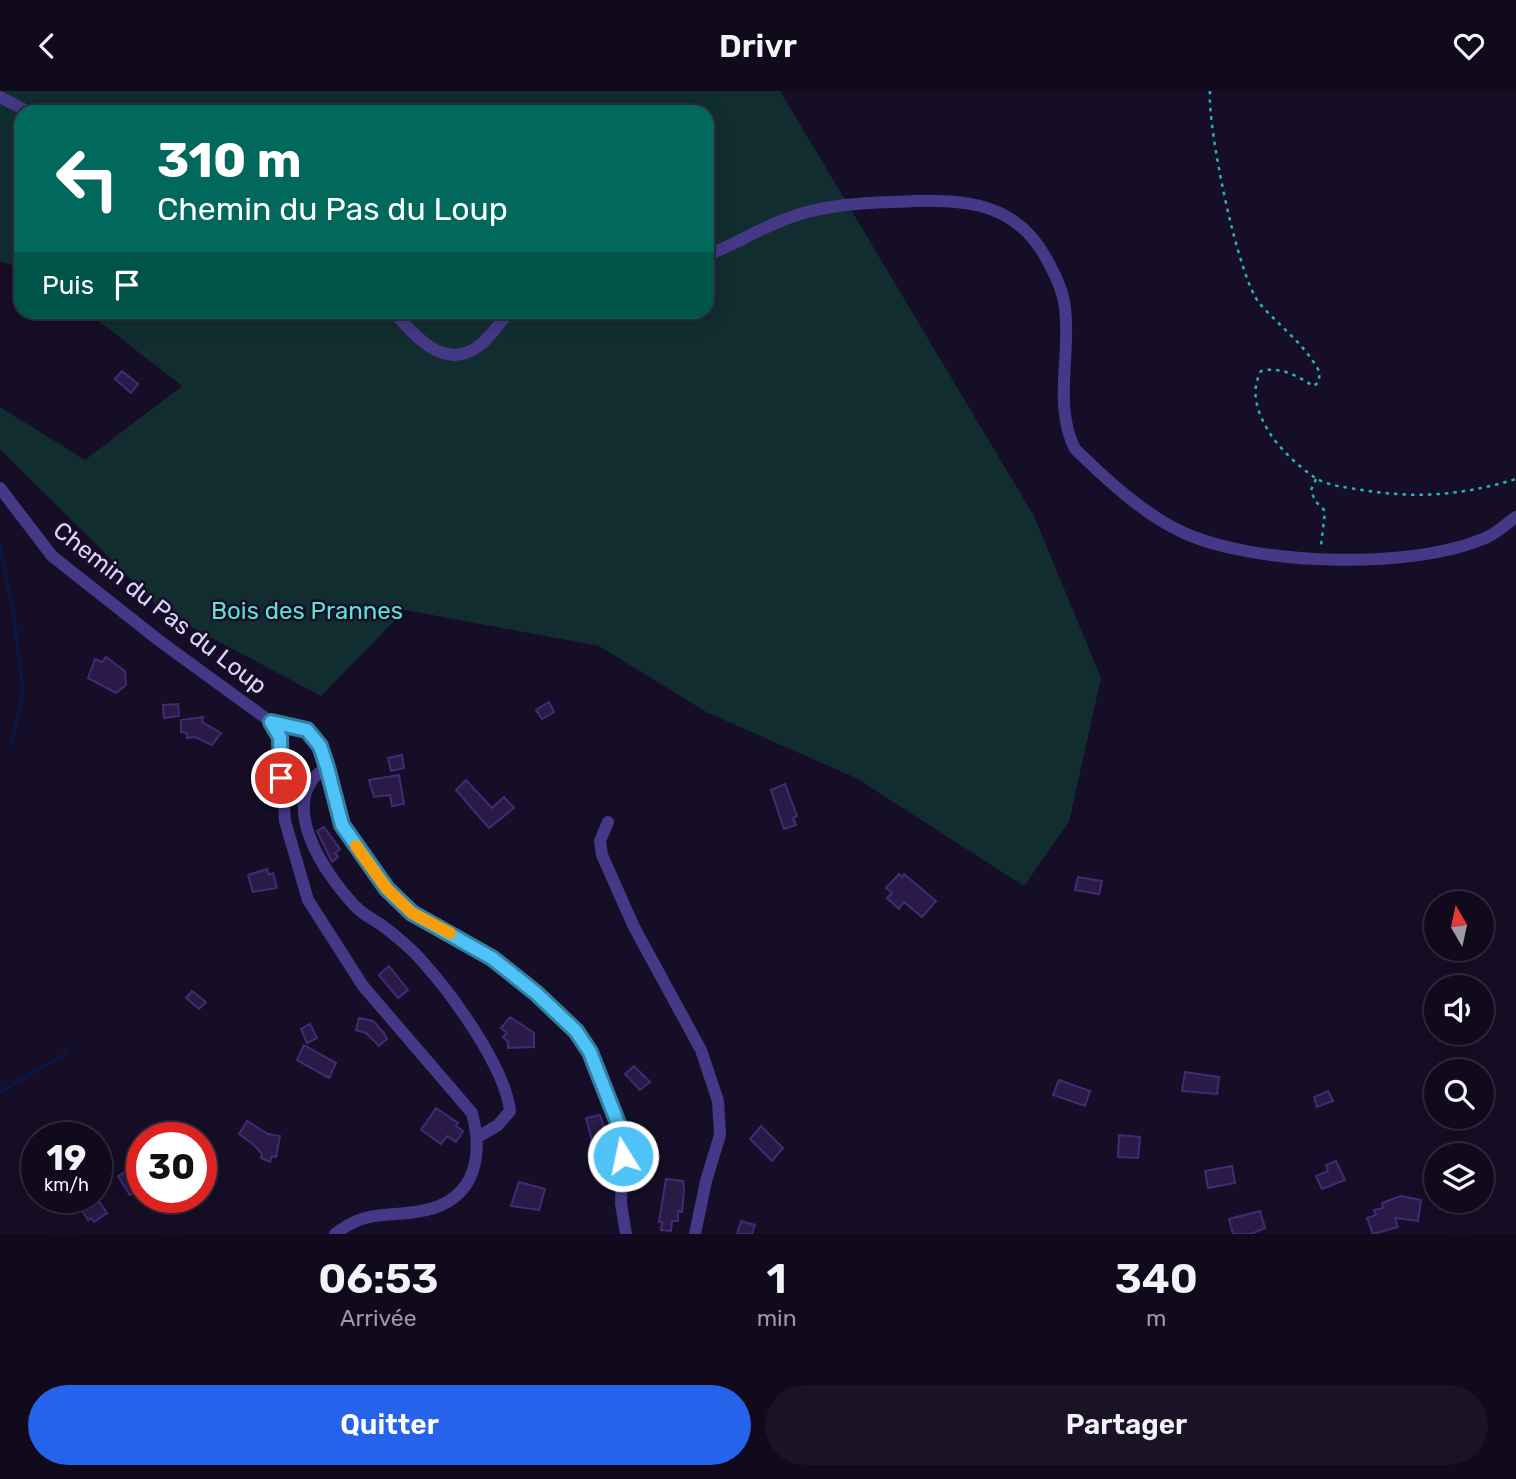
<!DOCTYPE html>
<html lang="fr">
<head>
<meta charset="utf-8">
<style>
  :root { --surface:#100a1c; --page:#191325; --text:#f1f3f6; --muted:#9c9aa3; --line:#302b3b; --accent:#2563eb }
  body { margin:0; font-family:Rubik,sans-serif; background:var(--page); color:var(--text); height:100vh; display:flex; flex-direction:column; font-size:26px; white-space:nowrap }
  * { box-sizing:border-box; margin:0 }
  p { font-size:23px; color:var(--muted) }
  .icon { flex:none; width:38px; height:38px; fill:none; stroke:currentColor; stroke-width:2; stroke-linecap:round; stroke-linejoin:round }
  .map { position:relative; height:1143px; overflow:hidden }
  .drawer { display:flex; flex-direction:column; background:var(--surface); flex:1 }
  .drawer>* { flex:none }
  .banner { position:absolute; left:14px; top:14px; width:700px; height:214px; border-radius:21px; box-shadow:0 4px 18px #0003,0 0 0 2px var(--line); background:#00695c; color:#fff; overflow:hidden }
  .needle { width:46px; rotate:351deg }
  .tools { position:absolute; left:1424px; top:800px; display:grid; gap:14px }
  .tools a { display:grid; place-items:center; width:70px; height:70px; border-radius:50%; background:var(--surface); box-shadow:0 4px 18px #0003,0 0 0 2px var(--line); font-size:35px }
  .speed { position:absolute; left:21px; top:1031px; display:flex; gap:14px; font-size:35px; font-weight:700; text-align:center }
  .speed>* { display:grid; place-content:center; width:91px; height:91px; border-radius:50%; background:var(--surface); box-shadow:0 4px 18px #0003,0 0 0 2px var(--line); line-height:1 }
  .speed small { font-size:18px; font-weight:400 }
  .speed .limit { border:10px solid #d22; background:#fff; color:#111 }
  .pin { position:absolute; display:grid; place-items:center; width:60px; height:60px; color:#fff; margin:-30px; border:4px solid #fff; border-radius:50%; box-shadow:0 2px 7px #0007 }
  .me { position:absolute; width:77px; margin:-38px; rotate:350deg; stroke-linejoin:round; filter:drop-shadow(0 0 5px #0008) }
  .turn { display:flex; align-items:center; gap:24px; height:147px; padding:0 28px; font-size:32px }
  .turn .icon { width:91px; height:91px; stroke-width:2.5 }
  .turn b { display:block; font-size:49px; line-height:60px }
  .then { display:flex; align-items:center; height:66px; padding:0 28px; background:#0003; gap:14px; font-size:26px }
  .eta { display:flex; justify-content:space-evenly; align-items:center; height:119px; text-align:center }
  .eta b { font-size:42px; font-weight:600; line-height:49px }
  .button { display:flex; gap:14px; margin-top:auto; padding:14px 28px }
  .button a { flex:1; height:80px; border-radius:42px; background:var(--accent); color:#fff; font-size:28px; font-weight:600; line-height:80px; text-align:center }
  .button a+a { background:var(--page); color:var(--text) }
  header { display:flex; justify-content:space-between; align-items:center; height:91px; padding:0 28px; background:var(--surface); font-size:32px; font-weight:600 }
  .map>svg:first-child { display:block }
  .green { fill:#112d30 }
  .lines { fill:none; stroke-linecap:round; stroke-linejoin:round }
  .stream { stroke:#091744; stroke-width:3.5 }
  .building { fill:#291a47; stroke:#432b74; stroke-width:2 }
  .path { stroke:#2cb0ba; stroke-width:2.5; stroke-dasharray:3.5 5; stroke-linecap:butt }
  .street { stroke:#453886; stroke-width:12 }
  .route-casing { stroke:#337fa1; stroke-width:18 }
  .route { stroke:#4fc3f7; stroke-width:12 }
  .slow { stroke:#f59e0b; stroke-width:12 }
  .labels { text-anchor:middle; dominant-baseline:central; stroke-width:5; stroke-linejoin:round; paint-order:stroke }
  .street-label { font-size:24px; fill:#ddd3ff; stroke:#150e26 }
  .park-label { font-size:24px; fill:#5be3d2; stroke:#150e26 }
</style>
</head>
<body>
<header><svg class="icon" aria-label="back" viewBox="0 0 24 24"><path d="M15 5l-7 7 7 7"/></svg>Drivr<svg class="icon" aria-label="heart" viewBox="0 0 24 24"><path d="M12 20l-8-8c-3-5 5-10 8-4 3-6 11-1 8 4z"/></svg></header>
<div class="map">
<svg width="1516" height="1143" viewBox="0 0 1516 1143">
  <rect width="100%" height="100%" fill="#150e26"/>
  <path class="green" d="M0,0H780L1034,425L1101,587L1069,731L1024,795L856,687L708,622L599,555L405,519L321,605L165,522L0,358V316L85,369L182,295L87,221L707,220V21H21V178L0,170Z"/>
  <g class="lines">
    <path class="stream" d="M0,455L13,520L23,599L12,653
      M0,1001L68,961"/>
  </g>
  <path class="building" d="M122,280L138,293L131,302L115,288Z
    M106,566L125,580L126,594L116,602L88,587L95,568L102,571Z
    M549,611L554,621L542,628L536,619Z
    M178,613L179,625L164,627L163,614Z
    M203,626L202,631L221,642L212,654L195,646L187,647V642L181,641V629Z
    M402,664L404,677L391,680L388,667Z
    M399,684L404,713L392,715L390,704L374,706L369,689Z
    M466,689L492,717L504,706L514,717L489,737L456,699Z
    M785,693L797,725L793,727L796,734L784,738L771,699Z
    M324,736L340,758L335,762L338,766L332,771L317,740Z
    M267,778L269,784L273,782L277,797L253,801L248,784Z
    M899,783L902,786L904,783L936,810L922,826L904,811L899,818L887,807L892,802L886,797Z
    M1078,786L1102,790L1099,803L1075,799Z
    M389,875L408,899L398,907L379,884Z
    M192,900L206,911L199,918L186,907Z
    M510,926L534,942V956L508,957V951L503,946L507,942L501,937Z
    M359,927L373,930L384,942L387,948L379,955L366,942L356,939Z
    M310,933L317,947L307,952L301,938Z
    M304,954L336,972L329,987L297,969Z
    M634,975L650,991L640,999L625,983Z
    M1185,981L1219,986L1217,1003L1182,1000Z
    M1059,989L1090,1000L1085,1015L1053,1004Z
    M1328,1000L1333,1010L1317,1016L1314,1006Z
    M436,1017L458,1032L456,1035L463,1040L456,1051L447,1045L441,1053L421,1039Z
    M600,1024L610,1057L595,1061L586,1027Z
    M247,1030L268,1043L280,1045L276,1066L272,1065L270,1071L261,1067L262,1063L254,1054L239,1043Z
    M761,1035L783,1057L772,1070L750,1048Z
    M1119,1044L1140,1046L1138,1067L1118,1066Z
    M1336,1070L1345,1089L1322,1098L1316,1085L1328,1080L1326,1074Z
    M1232,1075L1235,1092L1208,1097L1205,1080Z
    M132,1077L142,1096L130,1104L118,1085Z
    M666,1088L683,1090L684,1099L682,1121L678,1120V1130H672L671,1140L661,1139L662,1131H659Z
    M519,1091L545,1098L539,1119L511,1115Z
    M1401,1105L1421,1109L1418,1130L1395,1127L1398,1136L1373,1143L1367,1127L1376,1124L1374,1119L1383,1117L1382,1112Z
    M84,1106H96L107,1122L94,1131L91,1127L88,1129L77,1112Z
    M1260,1120L1265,1137L1251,1143H1233L1229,1128Z
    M741,1130L755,1134L752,1143H737Z"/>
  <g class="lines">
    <path class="path" d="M1210,0C1207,35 1238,188 1260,213C1280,236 1306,254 1320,282L1318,292L1313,295C1298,285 1280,275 1261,280C1250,301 1257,321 1269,341C1279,357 1298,375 1314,386C1326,394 1343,396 1356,398C1412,408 1461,405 1516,388
      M1316,388L1311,399L1315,410L1325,420L1321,455"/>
    <path class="street" d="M0,6L29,21
      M707,164C737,153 763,135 794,125C825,114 861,112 893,111C955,108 1013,106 1046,167C1055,183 1063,199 1065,217C1071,264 1053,314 1075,358C1105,387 1142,422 1180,440C1252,475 1412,479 1485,447C1496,443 1506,433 1516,426
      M393,220C413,243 442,279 476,257C489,249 499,232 510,220
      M0,397L52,465L161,551L271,631L280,645L285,730L308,809L363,895L472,1022C485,1071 472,1114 415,1121C381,1126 365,1120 335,1143
      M271,631L307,639L320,655L327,676L342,734L387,798L413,822L492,867L536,902L576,940L590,962L623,1045L621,1113L626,1143
      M327,676C273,709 326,785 356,816C364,824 374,829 383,835C396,845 411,857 422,870C452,903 505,976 510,1020L498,1034L478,1046
      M608,731L600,750L602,764L634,836L701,959L718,1010L720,1044L706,1090L695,1143"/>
  </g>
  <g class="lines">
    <g class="route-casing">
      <path id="route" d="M281,687L280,646L271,631L307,639L320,655L327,676L342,734L387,798L412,822L492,867L536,902L576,940L590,961L623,1045V1065"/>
    </g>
    <use href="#route" class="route"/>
    <path class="slow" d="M356,755L387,798L412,822L450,842"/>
  </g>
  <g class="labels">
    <g class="street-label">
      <text transform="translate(160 517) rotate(38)">Chemin du Pas du Loup</text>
    </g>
    <g class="park-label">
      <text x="307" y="520">Bois des Prannes</text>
    </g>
  </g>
</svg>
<div class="tools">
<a><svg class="needle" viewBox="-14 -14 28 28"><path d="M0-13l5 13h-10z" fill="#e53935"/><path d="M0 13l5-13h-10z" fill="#9c9aa3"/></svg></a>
<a><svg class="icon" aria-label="sound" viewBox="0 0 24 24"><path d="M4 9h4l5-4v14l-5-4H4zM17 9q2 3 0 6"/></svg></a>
<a><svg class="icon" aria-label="search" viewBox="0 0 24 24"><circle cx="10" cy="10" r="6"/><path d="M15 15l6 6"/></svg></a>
<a><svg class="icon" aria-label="layers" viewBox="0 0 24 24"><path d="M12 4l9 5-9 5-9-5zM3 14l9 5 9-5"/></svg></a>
</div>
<div class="speed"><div>19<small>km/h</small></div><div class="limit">30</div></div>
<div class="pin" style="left:281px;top:687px;background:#d93025"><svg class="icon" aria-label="arrive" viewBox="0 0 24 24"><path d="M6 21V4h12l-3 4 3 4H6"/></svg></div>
<svg class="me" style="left:623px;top:1065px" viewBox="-20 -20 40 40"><circle r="17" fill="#4fc3f7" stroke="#fff" stroke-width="3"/><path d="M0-11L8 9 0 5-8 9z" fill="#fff"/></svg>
<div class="banner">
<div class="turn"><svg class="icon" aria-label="left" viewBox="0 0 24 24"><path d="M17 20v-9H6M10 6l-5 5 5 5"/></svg><div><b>310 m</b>Chemin du Pas du Loup</div></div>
<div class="then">Puis<svg class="icon" aria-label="arrive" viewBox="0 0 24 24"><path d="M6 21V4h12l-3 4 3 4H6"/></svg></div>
</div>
</div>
<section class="drawer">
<div class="eta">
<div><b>06:53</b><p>Arrivée</p></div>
<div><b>1</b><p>min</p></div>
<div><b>340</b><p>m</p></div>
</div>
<div class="button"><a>Quitter</a><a>Partager</a></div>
</section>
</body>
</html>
